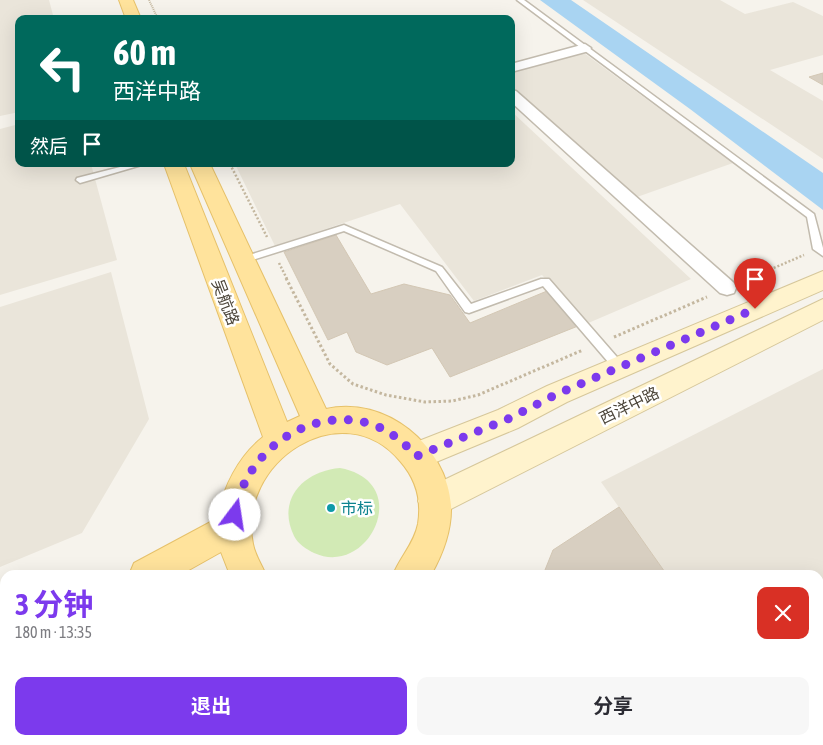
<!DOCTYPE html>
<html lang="zh">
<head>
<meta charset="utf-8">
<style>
  :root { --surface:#fff; --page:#f7f7f7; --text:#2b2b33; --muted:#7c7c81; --accent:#7c3aed }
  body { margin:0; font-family:"Asap Condensed","Noto Sans SC",sans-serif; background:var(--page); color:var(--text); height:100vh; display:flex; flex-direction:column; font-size:19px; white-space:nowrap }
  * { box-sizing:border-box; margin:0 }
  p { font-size:16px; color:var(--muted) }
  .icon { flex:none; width:28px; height:28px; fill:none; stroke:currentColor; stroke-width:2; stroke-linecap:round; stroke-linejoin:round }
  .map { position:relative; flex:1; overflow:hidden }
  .sheet { position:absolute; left:0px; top:570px; width:824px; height:175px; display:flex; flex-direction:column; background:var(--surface); border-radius:15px 15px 0 0; box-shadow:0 5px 20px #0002 }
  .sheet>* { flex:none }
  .top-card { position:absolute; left:15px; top:15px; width:500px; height:152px; border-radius:10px; box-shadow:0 5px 20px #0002; background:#00695c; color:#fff; overflow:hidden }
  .pin { position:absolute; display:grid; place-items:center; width:42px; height:42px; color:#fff; margin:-51px -21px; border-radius:50% 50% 50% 0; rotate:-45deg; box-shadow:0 0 5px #0007 }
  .pin .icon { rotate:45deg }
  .me { position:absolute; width:55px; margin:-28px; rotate:14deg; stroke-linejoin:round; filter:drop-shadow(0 0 4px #0008) }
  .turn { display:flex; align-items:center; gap:18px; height:105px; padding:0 15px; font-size:22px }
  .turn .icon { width:65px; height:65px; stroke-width:2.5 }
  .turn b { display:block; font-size:35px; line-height:42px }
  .then { display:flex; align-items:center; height:48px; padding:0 15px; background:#0003; gap:10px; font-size:19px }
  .round { display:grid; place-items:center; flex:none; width:52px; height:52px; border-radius:10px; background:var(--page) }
  .summary { display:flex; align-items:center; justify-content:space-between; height:85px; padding:0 15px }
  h1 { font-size:30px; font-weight:700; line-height:38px; color:var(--accent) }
  .action { display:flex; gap:10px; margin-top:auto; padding:10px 15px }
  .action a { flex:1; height:58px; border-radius:10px; background:var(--accent); color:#fff; font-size:20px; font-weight:700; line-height:58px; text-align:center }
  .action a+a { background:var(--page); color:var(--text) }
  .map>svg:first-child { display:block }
  .residential { fill:#eae5da }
  .green { fill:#d2eab5 }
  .water { fill:#a9d4f2 }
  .building { fill:#d8cfc1; stroke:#d3c7b4 }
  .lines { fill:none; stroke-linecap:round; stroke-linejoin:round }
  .service-casing { stroke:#c2bbae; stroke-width:3 }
  .minor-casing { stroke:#c2bbae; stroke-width:3 }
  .secondary-casing { stroke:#d6c79b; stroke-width:2 }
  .primary-casing { stroke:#e6c16a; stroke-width:2 }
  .path-far2 { stroke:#c4b79f; stroke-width:2; stroke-dasharray:1 1; stroke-linecap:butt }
  .path-far1 { stroke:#c4b79f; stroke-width:2.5; stroke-dasharray:2 2; stroke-linecap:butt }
  .path { stroke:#c4b79f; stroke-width:3; stroke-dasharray:2.5 2.5; stroke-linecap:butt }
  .service { fill:#fff; fill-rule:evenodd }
  .minor { fill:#fff; fill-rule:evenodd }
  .secondary { fill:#fff3cd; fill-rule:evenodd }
  .primary { fill:#ffe39c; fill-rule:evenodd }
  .route { stroke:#7c3aed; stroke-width:9; stroke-dasharray:0 16.2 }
  .culture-dot { fill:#0f9aa8; stroke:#fff; stroke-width:2 }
  .labels { text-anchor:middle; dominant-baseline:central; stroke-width:5; stroke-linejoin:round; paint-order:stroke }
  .street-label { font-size:16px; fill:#4b4439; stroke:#fff }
  .culture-label { font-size:16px; fill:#0d838f; stroke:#fff; text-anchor:start }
</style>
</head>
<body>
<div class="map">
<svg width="823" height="745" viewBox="0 0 823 745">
  <rect width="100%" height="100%" fill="#f6f3ec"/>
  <path class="residential" d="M0,0H49L54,19H19V112L0,116Z
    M583,0H720L745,14L793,2L823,16V55L770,70L823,101V159Z
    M584,53L733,163L637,197L511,86V73Z
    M511,111L691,279L586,324L542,275L474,301L400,204L275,246L235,164H511Z
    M19,124V164H91L117,260L0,295V129Z
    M111,272L149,419L82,533L0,567V307Z
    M823,369V745H787L784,740H819V575H667L601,482Z"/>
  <path class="green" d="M340,468C415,482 369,578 314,553C306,549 298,544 294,536C276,499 304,471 340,468Z"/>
  <path class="water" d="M540,0H571L823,173V210L690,109Z"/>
  <path class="building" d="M823,73V85L809,77Z
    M336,235L371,294L404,284L450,295L470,323L547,291L578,326L450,377L432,348L387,365L356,352L347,332L328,340L284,252Z
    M619,507L667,575H543L553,550Z
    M63,740H302L304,745H54Z
    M610,740H784L787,745H613Z"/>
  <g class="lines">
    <g class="service-casing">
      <path id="service" d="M517,0H524L814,214L823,248V256L813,249L807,217Z
        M132,164H145L80,183L76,180L77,178Z
        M344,225L442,267L471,304L541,279H549L623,364L625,367L623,370H615L543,286L469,313L465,312L436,271L344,231L243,263L238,260L240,258Z"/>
    </g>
    <g class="minor-casing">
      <path id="minor" d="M585,44L591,48L589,51L511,72V64Z
        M511,90L516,91L734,283L736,288L734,293L727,295L720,293L511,102Z"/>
    </g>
    <g class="secondary-casing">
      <path id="secondary" d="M823,271V290L567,402L518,428L417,470L406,466L402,456L406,446L498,410L547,386Z
        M823,299V320L445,512L434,516L423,512L418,501L423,490Z
        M425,740H472L470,745H423Z"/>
    </g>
    <g class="primary-casing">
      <path id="primary" d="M119,0H133L141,19H126Z
        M164,164H184L287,422L300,416L190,164H210L326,409C385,395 447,446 451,505C452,530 443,554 431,575H393C400,557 414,544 418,524C422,499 416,479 400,461C342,392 236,462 253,544C255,555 262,565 266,575H230L221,552L180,575H129L134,563L218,518C222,488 239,456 263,437Z
        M5,623V660L0,663V625Z
        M5,670V708L0,710V672Z
        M385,740H425L427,745H387Z
        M446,740H487L489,745H448Z"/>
    </g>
    <path class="path-far2" d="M149,0L158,19"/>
    <path class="path-far1" d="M230,164L267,237
      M279,263L287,279
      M748,279L804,255"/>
    <path class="path" d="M286,278L330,364L353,384L386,395L425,402L452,401L478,395L583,350
      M745,280L751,278
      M614,337L707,297"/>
    <use href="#service" class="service"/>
    <use href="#minor" class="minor"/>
    <use href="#secondary" class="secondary"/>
    <use href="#primary" class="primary"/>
  </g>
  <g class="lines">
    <path class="route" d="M235,515C243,452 311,403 374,425C392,432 404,443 417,456L508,419L557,394L755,309"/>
  </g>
  <circle class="culture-dot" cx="331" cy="508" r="5"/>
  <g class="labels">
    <g class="street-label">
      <text transform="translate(226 302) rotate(69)">吴航路</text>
      <text transform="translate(629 405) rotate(-26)">西洋中路</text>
    </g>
    <g class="culture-label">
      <text x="341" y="508">市标</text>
    </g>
  </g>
</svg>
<div class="pin" style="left:755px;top:309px;background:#d93025"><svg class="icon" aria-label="arrive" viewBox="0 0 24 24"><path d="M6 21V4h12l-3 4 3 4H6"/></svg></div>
<svg class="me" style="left:235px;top:515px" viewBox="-20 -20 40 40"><circle r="19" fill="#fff"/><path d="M0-13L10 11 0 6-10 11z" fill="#7c3aed"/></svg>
<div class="top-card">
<div class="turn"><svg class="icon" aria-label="left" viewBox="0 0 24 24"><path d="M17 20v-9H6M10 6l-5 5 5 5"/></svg><div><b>60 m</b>西洋中路</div></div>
<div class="then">然后<svg class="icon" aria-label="arrive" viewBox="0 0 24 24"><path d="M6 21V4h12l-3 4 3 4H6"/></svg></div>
</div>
<section class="sheet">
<div class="summary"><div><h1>3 分钟</h1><p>180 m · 13:35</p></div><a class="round" style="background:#d93025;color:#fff"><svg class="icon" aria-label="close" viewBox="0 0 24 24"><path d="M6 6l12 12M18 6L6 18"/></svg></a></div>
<div class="action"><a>退出</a><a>分享</a></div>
</section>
</div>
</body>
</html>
